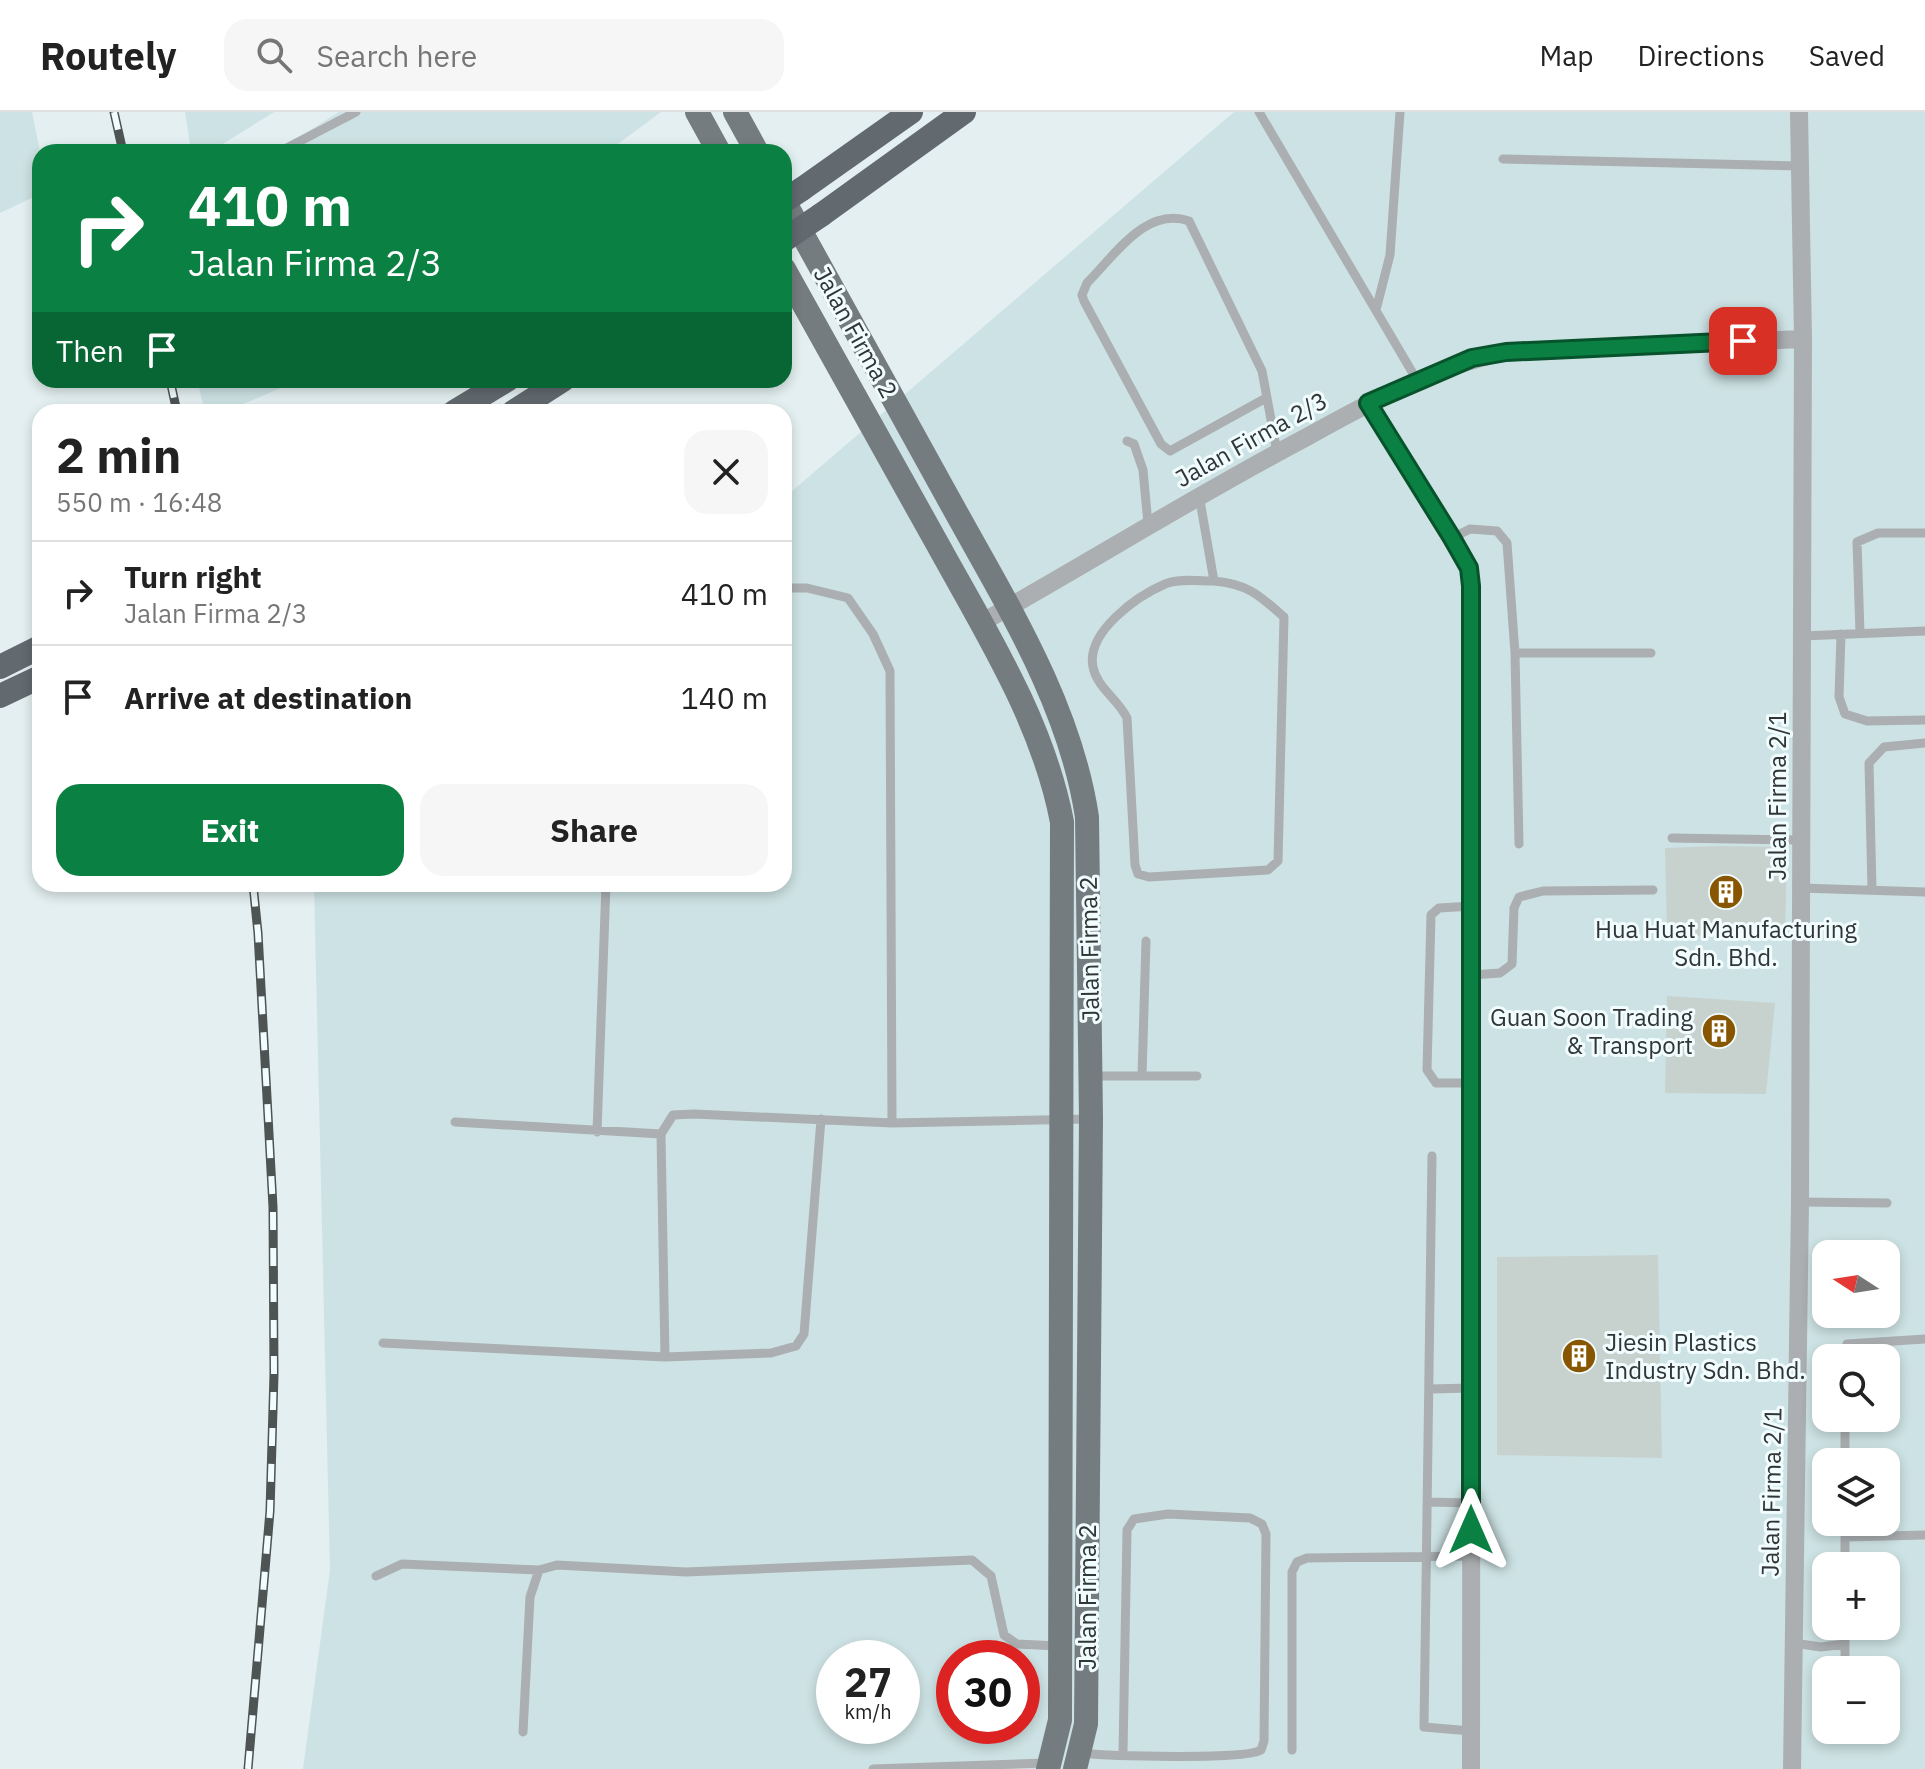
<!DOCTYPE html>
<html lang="en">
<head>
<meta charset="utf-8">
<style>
  :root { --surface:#fff; --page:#f6f6f6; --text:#222; --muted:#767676; --line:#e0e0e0; --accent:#0b8043 }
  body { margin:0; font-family:"IBM Plex Sans",sans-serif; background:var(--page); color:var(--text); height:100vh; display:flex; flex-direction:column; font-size:30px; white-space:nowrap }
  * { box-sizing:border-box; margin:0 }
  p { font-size:26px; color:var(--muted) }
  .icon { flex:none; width:44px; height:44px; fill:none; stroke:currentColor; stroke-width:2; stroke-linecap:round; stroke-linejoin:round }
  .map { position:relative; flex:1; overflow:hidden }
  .drawer { position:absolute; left:32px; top:292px; width:760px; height:488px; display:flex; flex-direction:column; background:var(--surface); border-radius:24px; box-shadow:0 4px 12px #0003 }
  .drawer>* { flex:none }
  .top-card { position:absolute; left:32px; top:32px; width:760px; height:244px; border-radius:24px; box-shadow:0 4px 12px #0003; background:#0b8043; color:#fff; overflow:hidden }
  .needle { width:52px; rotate:282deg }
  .fabs { position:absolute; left:1812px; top:1128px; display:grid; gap:16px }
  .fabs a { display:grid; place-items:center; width:88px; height:88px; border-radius:16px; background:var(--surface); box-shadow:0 4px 12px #0003; font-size:40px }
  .speed { position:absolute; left:816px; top:1528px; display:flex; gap:16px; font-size:40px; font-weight:700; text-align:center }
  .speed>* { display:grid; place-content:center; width:104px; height:104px; border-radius:50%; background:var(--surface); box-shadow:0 4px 12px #0003; line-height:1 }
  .speed small { font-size:20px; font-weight:400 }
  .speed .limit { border:12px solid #d22; background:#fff; color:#111 }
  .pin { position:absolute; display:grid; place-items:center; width:68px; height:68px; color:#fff; margin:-34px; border-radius:16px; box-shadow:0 4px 12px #0006 }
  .me { position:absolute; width:88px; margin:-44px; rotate:0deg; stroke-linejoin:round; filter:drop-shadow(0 0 6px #0008) }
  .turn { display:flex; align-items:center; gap:28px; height:168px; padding:0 24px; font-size:36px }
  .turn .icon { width:104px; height:104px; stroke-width:2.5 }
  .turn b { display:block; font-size:56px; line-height:68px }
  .then { display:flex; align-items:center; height:76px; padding:0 24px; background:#0003; gap:16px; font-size:30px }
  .round { display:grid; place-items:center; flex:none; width:84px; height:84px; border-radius:24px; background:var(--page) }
  .summary { display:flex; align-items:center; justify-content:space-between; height:136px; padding:0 24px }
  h1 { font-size:48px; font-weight:700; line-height:60px }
  .primary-button { display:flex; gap:16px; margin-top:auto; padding:16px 24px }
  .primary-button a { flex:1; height:92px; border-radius:24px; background:var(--accent); color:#fff; font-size:32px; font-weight:700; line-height:92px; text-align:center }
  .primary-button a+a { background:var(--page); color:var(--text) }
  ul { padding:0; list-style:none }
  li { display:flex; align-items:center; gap:24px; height:104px; padding:0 24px; border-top:2px solid var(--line) }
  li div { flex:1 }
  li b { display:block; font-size:30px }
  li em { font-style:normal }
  header { display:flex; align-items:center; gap:48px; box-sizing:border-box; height:112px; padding:0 40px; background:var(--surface); border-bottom:2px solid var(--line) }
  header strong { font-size:38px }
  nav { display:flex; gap:44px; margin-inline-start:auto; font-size:28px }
  .search { width:560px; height:72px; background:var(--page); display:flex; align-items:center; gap:20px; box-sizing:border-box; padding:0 28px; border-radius:24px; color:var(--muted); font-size:30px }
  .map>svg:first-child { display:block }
  .built { fill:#cde2e4; fill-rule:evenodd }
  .building { fill:#c7d2cf }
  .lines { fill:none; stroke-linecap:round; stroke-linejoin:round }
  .service { stroke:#abafb1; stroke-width:9 }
  .minor { stroke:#abafb1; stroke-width:18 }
  .primary { stroke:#757c80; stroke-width:24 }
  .motorway { stroke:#626a6f; stroke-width:24 }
  .rail-casing { stroke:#4e5354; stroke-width:9 }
  .rail { stroke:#f0fcfd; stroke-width:6; stroke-dasharray:18; stroke-linecap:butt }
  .motorway-bridge { stroke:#626a6f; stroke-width:24 }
  .route-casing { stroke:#07532c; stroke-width:20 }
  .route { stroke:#0b8043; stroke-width:14 }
  .labels { text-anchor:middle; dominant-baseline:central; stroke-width:6; stroke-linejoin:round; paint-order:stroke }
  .street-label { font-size:24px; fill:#313536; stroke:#f0fcfd }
  .poi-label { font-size:24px; fill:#313536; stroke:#f0fcfd }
</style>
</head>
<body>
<header>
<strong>Routely</strong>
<div class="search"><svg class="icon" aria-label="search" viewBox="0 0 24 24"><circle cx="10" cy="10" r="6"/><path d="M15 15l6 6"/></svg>Search here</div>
<nav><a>Map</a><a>Directions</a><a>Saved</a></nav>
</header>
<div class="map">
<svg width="1925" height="1657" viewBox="0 0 1925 1657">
  <rect width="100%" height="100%" fill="#e3eff0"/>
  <path class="built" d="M0,0H32L40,40V82L0,101Z
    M185,0H274L210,40L190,32Z
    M339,0H661L607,40H275Z
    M1234,0H1925V1657H303L330,1458L314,772H784V386ZM1826,1142H1886V1202H1826ZM1826,1246H1886V1306H1826ZM1826,1350H1886V1410H1826ZM1826,1454H1886V1514H1826ZM834,1546H902V1614H834ZM954,1546H1022V1614H954ZM1826,1558H1886V1618H1826Z
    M197,268H299L225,300H205Z"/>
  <path class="building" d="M1719,734L1787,735L1785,826L1667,823L1665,736Z
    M1667,884L1775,891L1766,982L1665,981Z
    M1658,1143L1662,1346L1497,1343V1145Z"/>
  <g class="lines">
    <path class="service" d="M1259,0L1418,270
      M279,40L356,0
      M1503,47L1800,54
      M1376,198L1390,143L1400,0
      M1266,286L1170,339L1161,332L1084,189L1082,183L1087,171C1115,143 1146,94 1189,109L1262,259L1277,340
      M1127,329L1134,332L1143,358L1148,412
      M1199,383L1214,469C1248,472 1259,483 1284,505L1278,749L1268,758L1149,765L1138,762L1135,753L1127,606C1118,587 1097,576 1093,555C1086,520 1137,484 1165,472C1178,466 1200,469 1214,469
      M1452,426L1470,417L1497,419L1507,431L1515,541L1519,732
      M784,476H807L848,486L873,522L890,559L892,1011
      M1860,521L1857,430L1878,421H1925
      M1841,522L1839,585L1845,602L1867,609L1925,608
      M1802,524L1925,519
      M1515,541H1651
      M1672,726L1801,728
      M1801,776L1925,780
      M1872,778L1869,651L1884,635L1925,631
      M1472,863L1500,861L1512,852L1514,796L1519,785L1543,779L1653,778
      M1094,964H1197
      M1142,964L1146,829
      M1472,971H1436L1427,958L1431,803L1439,796L1472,794
      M455,1010L661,1022
      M597,1020L606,772
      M1432,1044L1424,1615L1471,1619
      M1800,1090L1887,1091
      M383,1231L665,1245L771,1241L796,1234L804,1222L821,1007
      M665,1245L661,1022L673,1003L694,1002L892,1011L1089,1007
      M1846,1246L1847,1232L1925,1227
      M1430,1277L1471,1276
      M1845,1306V1350
      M1428,1390L1471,1391
      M1845,1425L1925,1423
      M1845,1454V1410
      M376,1464L402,1452L539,1458
      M1793,1531L1821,1535L1845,1532
      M1845,1558V1514
      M523,1620L530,1485L539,1458L557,1453L686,1460L972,1448L991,1464L1004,1523L1017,1532L1057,1534
      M1292,1638V1460L1297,1450L1307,1446L1471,1444
      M1082,1641C1107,1644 1246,1648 1261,1638L1264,1629L1266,1422L1262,1412L1250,1406L1168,1402L1134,1407L1127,1418L1123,1641
      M873,1657L1046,1651"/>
    <path class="minor" d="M1368,291L1469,456L1472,492L1471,1657
      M981,511C1090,450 1195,384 1305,326C1368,291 1435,254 1506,240L1803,227
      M1792,1657L1800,1090L1803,227L1799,0"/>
    <path class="primary" d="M697,0L719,40
      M735,0L757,40
      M784,89C840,190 896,292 952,393C1006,491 1070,592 1087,705L1091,1007L1086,1612L1075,1657
      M784,157C835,249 887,341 938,433C987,522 1043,610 1062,710L1060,1608L1048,1657"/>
    <path class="motorway" d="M802,77L911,0
      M821,103L964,0
      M454,300L507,268
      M513,300L563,268
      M0,555L40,535
      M0,584L40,565"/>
    <g class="rail-casing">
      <path id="rail" d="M114,0L123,40
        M170,268L177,300
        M248,1657L270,1399L274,1262L273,1095L258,821L253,772"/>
    </g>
    <use href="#rail" class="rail"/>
    <path class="motorway-bridge" d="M784,89L802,77
      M784,128L821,103"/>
  </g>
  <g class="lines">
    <g class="route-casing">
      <path id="route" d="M1471,1418V474L1469,456L1452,426L1368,291L1472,246L1506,240L1743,229"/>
    </g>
    <use href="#route" class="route"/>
  </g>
  <defs>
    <g id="building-disc" transform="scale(1.8)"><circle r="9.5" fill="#885600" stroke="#f0fcfd"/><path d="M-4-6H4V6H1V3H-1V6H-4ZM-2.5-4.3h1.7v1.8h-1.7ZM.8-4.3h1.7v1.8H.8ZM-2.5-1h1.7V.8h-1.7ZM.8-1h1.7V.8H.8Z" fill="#fff"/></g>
  </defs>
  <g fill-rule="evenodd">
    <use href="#building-disc" x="1726" y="780"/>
    <use href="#building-disc" x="1719" y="919"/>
    <use href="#building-disc" x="1579" y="1244"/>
  </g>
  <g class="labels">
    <g class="street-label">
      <text transform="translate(856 220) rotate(61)">Jalan Firma 2</text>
      <text transform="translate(1251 327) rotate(-29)">Jalan Firma 2/3</text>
      <text transform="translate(1777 684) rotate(-90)">Jalan Firma 2/1</text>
      <text transform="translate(1089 837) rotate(-91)">Jalan Firma 2</text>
      <text transform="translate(1771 1380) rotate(-89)">Jalan Firma 2/1</text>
      <text transform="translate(1087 1485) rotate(-90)">Jalan Firma 2</text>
    </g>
    <g class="poi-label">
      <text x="1726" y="817">Hua Huat Manufacturing<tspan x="1726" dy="28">Sdn. Bhd.</tspan></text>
      <text x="1693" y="905" text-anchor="end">Guan Soon Trading<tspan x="1693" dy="28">&amp; Transport</tspan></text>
      <text x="1605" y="1230" text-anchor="start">Jiesin Plastics<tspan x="1605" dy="28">Industry Sdn. Bhd.</tspan></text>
    </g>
  </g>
</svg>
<div class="fabs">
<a><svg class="needle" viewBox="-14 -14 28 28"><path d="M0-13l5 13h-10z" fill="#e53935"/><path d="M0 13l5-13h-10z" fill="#767676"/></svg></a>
<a><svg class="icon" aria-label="search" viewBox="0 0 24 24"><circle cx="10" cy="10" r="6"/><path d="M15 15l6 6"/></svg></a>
<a><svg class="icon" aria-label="layers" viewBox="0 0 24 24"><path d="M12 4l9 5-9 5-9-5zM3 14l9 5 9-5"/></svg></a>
<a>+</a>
<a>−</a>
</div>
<div class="speed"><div>27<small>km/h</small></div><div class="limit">30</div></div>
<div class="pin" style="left:1743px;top:229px;background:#d93025"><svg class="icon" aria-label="arrive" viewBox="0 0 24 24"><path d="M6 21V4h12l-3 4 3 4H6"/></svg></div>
<svg class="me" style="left:1471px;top:1418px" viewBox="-20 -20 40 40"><path d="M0-17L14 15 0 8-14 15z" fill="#0b8043" stroke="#fff" stroke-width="4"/></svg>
<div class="top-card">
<div class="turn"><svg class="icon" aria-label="right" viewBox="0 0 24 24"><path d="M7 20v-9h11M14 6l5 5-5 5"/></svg><div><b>410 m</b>Jalan Firma 2/3</div></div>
<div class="then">Then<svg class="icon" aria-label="arrive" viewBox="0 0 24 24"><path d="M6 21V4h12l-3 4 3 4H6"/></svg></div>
</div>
<section class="drawer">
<div class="summary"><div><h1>2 min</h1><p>550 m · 16:48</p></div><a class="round"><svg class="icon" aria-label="close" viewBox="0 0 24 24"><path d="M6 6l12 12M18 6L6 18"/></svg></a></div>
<ul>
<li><svg class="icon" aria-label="right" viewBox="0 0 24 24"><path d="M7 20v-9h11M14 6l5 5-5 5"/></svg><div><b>Turn right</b><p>Jalan Firma 2/3</p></div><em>410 m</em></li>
<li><svg class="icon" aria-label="arrive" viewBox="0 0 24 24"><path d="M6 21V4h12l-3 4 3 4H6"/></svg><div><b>Arrive at destination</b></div><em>140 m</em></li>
</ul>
<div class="primary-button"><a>Exit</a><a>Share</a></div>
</section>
</div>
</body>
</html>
